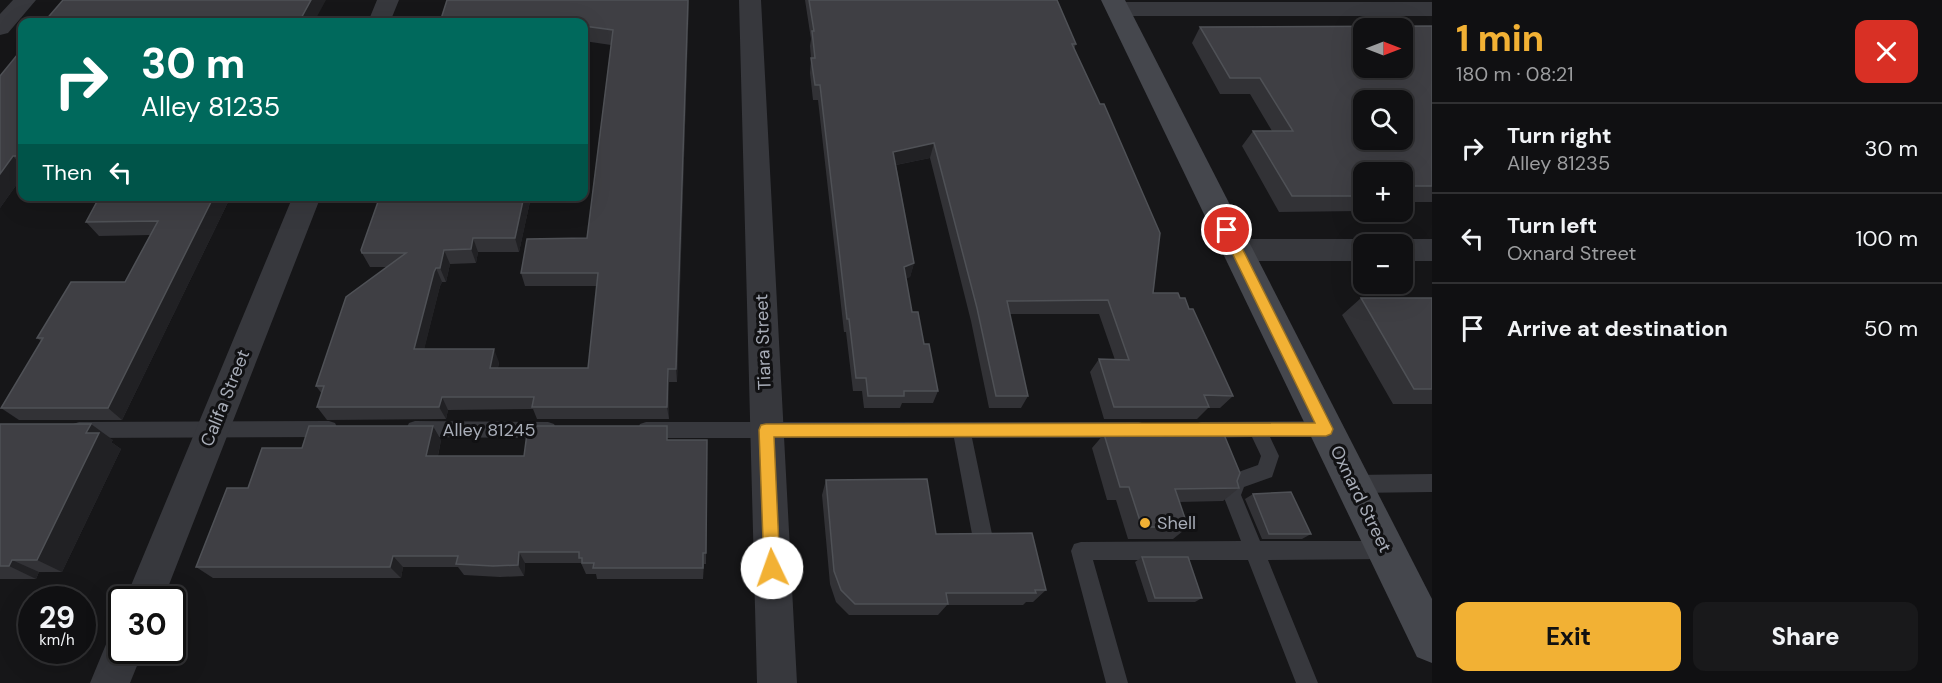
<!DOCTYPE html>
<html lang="en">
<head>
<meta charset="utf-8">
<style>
  :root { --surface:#101012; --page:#19191b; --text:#f1f3f6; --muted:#9c9d9f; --line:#303032; --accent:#f2b134 }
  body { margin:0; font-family:"DM Sans",sans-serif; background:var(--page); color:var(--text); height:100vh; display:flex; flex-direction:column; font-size:22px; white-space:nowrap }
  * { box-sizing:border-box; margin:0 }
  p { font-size:20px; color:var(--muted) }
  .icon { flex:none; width:33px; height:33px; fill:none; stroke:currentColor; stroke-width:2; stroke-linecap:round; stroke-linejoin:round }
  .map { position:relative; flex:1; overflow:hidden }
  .side { display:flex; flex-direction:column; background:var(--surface); width:510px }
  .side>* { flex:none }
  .hud { position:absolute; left:18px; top:18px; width:570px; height:183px; border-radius:12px; box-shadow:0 6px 24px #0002,0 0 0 2px var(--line); background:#00695c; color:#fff; overflow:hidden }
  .needle { width:39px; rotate:90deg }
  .fabs { position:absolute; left:1353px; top:18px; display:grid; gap:12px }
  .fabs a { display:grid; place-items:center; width:60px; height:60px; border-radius:12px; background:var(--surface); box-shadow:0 6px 24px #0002,0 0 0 2px var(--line); font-size:30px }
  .speed { position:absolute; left:18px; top:586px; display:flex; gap:12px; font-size:30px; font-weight:700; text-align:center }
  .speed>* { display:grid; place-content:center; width:78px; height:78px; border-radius:50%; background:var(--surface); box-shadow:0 6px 24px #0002,0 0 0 2px var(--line); line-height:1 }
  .speed small { font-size:15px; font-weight:400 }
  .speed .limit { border:3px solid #111; border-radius:9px; background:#fff; color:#111 }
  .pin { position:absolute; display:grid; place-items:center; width:51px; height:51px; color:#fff; margin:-26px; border:3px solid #fff; border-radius:50%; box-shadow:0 2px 6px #0007 }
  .me { position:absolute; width:66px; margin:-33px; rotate:357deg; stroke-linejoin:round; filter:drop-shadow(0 0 4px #0008) }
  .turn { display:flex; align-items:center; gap:21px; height:126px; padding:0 24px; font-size:27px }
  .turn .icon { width:78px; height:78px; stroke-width:2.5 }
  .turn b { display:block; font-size:42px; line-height:51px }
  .then { display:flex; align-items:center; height:57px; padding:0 24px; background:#0003; gap:12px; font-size:22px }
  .round { display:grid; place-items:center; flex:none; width:63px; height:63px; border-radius:12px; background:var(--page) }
  .overview { display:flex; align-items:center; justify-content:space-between; height:102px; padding:0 24px }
  h1 { font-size:36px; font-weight:800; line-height:45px; color:var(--accent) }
  .primary-button { display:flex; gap:12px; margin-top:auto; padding:12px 24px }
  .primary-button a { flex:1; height:69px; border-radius:12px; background:var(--accent); color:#111; font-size:24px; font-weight:800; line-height:69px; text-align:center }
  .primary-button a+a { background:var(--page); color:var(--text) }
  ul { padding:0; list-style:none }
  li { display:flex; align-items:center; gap:18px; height:90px; padding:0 24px; border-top:2px solid var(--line) }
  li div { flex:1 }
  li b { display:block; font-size:22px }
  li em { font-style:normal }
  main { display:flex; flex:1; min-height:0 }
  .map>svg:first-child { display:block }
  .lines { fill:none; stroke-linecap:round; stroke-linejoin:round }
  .lane { fill:#37383d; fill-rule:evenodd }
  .street { fill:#37383d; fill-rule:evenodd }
  .secondary { fill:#45474d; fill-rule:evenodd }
  .wall { fill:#323236 }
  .shaded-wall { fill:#212124 }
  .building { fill:#3f3f44; stroke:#4f5156; stroke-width:1.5; fill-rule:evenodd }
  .route { fill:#f2b134; stroke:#9d7322; stroke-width:1.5 }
  .poi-dot { fill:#f2b134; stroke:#111113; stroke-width:2 }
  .labels { text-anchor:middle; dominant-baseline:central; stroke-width:6; stroke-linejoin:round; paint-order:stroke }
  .street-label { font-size:18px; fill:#a8adb8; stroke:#111113 }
  .poi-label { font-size:18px; fill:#a8adb8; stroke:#111113; text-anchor:start }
</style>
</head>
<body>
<main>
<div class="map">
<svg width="1432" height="683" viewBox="0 0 1432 683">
  <rect width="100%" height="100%" fill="#161618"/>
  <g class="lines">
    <path class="lane" d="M329,421L335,423L338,429L335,435L329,437L79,438L73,436L70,430L73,424L79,422Z
      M415,421L548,422L554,424L557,430L554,436L548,438L415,437L409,435L406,429L409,423Z
      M1326,421L1332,423L1335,429L1332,435L1326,437H1270L1279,456L1272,477L1244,487L1241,495L1260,541H1386L1393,543L1396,550L1393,557L1386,559L1268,560L1318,683H1296L1248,560H1093L1128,683H1106L1071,551L1074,544L1081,542L1241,541L1223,495L1230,475L1258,465L1261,456L1252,437L1201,438L1195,436L1192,430L1195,424L1201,422Z
      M646,422H1139L1145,424L1148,430L1145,436L1139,438H972L992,534L989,541L982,543L975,541L972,534L954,438H646L640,436L637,430L640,424Z
      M1432,474V492L1353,493L1346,490L1344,484L1346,478L1353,475Z"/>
    <path class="street" d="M13,0H36L8,33L0,35V14Z
      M377,0H399L390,22H368Z
      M739,0H761L797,683H757Z
      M1118,2H1432V16H1118L1110,14L1107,9L1110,4Z
      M293,196H321L163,600H125Z
      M1237,239H1364L1375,244H1364V261H1237L1227,258L1223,250L1227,242Z
      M1402,239H1432V261H1402V244H1391Z
      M122,632V651H143L130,683H90L109,637Z"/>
    <path class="secondary" d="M1101,0H1125L1432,599V663L1417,657Z"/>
  </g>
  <path class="wall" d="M689,0L677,382H669V419H537L533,409L448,410L446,419L327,420L317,407L322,394L316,386L387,267H370L362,253L382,196H546V197H531L519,252H478L476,263L450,264L446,282H442L440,286L424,349L499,362L498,368H588L597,286H525L521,273L587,238L611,45L584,41V22Z
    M805,0H1057L1076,44L1074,49L1153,293L1180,298L1189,309L1233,396L1220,408H1208L1197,419H1104L1090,372L1099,359L1115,360L1099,314H1010L1028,396L1021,408H989L971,321L930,158L896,165L914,263L910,277L906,278L912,312L924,344L938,391L933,403H902L900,408H864L862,391H853L846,332H844L818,100H813L810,73L811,58L810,46L811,39Z
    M1432,26V202H1402V172H1364V208L1360,211L1279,212L1242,146L1253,131H1272L1250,94H1220L1192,43L1200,27Z
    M22,49V177L0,208Z
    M231,196L122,420H19L1,408L41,341L37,338L125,282L150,235L99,236L86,222Z
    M1361,298H1432V404H1393L1342,315Z
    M0,424L113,440L111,442L121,449L62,572H39L36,579H0Z
    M1122,425L1237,481L1239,488L1223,501L1179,502L1188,527L1173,539H1128L1116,500H1107L1092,448L1104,434H1114Z
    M441,440L438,456H524L668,440L707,454L706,564H704L703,579H597L596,574H586L581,563H525L524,576L500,577L464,575L458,567H403L401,578H213L196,567L248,488L302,448Z
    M826,480L936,534L1046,590L1033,602H1026L1023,605H947L938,615H849L836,602L830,584L822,495Z
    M1253,494L1311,534L1302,539H1262L1245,499Z
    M1142,557L1202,598L1195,602H1148L1135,562Z"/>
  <path class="shaded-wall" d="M311,0H326L314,22H299Z
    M688,0H689L677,382L676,369Z
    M934,143L930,158L890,166L893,152Z
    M13,156L22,166V177L0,208V174Z
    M214,196H231L122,420L108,408Z
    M524,196H531V197L519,252L515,238Z
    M473,238L478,252L476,263L471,249Z
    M444,250L450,264L446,282L440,268Z
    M914,263L910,277L900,280L904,267Z
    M436,268L442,282L440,286L421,362L414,349L434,272Z
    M494,349L499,362L495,380L490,368Z
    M668,369L669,382V419L667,407Z
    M442,397L448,410L446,419L439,407Z
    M91,424L113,440L111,442L121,449L62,572L37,560L86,433Z
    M433,426L441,440L435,469L426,456Z
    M519,552L525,563L524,576L518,565Z
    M393,556L403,567L401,578L390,567Z
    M12,560L39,572L36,579L9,566Z"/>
  <path class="building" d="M63,0H311L299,22H44Z
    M447,0H688L676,369H668L667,407H532L534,397H442L439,407H317L324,386H316L346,297L406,253H362L361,250L379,199L382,196H524L515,238H473L471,249L444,250L440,268H436L434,272L414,349H494L490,368H588L598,273H521L527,239L587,238L613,30L584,26V22H440Z
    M809,0H1057L1076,44H1072L1100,104H1104L1160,233L1153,293H1178L1180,298H1185L1189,309H1193L1233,396L1204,395L1209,407H1114L1099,359L1129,360L1108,300L1007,301L1028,396H996L977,308L934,143L893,152L914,263L904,267L912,312H918L924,344H929L938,391H904V396H868L866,378H856L849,319H847L820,85H815L811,58H815L812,31H814Z
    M1432,26V186H1402V172H1364V196H1292L1253,131H1293L1260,78H1230L1200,27ZM1364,28H1402V68H1364ZM1364,100H1402V140H1364Z
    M22,49V156H13L0,174V76Z
    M100,196H214L108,408H1L43,338H37L71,282H125L158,221L86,222Z
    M1361,298H1432V389H1414Z
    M0,424H91L86,433H99L37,560H12L9,566H0Z
    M1122,425H1220L1240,473L1237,481L1239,488L1175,489L1188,527H1142L1129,487H1120L1104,434H1125Z
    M309,426H433L426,456H524L528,426H667V440H707L706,553H703V568H593L594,563H582V558H579V552H519L518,565L493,566L456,564L458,556H393L390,567H196L227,488H248L262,448H302Z
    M927,479L936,534L1032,533L1046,590H1035L1036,593H946L948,604H855L841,590L834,571L826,480Z
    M1291,492L1311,534H1269L1253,494Z
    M1142,557H1188L1202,598H1155Z"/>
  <path class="route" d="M1227,226L1233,230L1331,425L1333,429L1331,434L1326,436L774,437L780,568L778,574L772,576L766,574L764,568L759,430L761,425L766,424L1315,423L1221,230Z"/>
  <circle class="poi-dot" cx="1145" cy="523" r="6"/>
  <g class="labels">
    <g class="street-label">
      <text transform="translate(763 342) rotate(-92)">Tiara Street</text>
      <text transform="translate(225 398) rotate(-68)">Califa Street</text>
      <text x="489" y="430">Alley 81245</text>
      <text transform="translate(1361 499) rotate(64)">Oxnard Street</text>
    </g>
    <g class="poi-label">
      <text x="1157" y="523">Shell</text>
    </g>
  </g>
</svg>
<div class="fabs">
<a><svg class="needle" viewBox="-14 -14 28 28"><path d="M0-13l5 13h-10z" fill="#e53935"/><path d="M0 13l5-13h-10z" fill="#9c9d9f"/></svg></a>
<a><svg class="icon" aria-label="search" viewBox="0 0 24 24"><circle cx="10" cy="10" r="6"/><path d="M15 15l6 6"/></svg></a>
<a>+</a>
<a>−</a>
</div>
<div class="speed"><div>29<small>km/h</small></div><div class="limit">30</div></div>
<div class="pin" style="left:1227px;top:230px;background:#d93025"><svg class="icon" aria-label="arrive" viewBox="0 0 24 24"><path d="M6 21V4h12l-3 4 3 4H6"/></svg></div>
<svg class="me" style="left:772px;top:568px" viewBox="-20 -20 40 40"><circle r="19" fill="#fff"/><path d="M0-13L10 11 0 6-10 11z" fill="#f2b134"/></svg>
<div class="hud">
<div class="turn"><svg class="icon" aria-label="right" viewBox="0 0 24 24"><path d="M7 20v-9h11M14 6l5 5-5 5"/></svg><div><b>30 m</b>Alley 81235</div></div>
<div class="then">Then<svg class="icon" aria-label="left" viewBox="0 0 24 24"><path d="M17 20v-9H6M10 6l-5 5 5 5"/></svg></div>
</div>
</div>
<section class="side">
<div class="overview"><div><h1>1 min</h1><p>180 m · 08:21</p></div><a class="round" style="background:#d93025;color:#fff"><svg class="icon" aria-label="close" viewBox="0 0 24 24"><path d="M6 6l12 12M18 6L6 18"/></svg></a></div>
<ul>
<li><svg class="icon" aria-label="right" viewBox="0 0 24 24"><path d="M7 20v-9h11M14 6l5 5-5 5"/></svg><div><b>Turn right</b><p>Alley 81235</p></div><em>30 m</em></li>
<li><svg class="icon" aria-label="left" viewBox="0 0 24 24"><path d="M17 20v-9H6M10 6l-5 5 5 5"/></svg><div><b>Turn left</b><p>Oxnard Street</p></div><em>100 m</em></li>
<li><svg class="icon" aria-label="arrive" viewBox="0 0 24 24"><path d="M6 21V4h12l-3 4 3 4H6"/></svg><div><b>Arrive at destination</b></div><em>50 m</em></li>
</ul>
<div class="primary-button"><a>Exit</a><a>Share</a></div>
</section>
</main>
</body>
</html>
